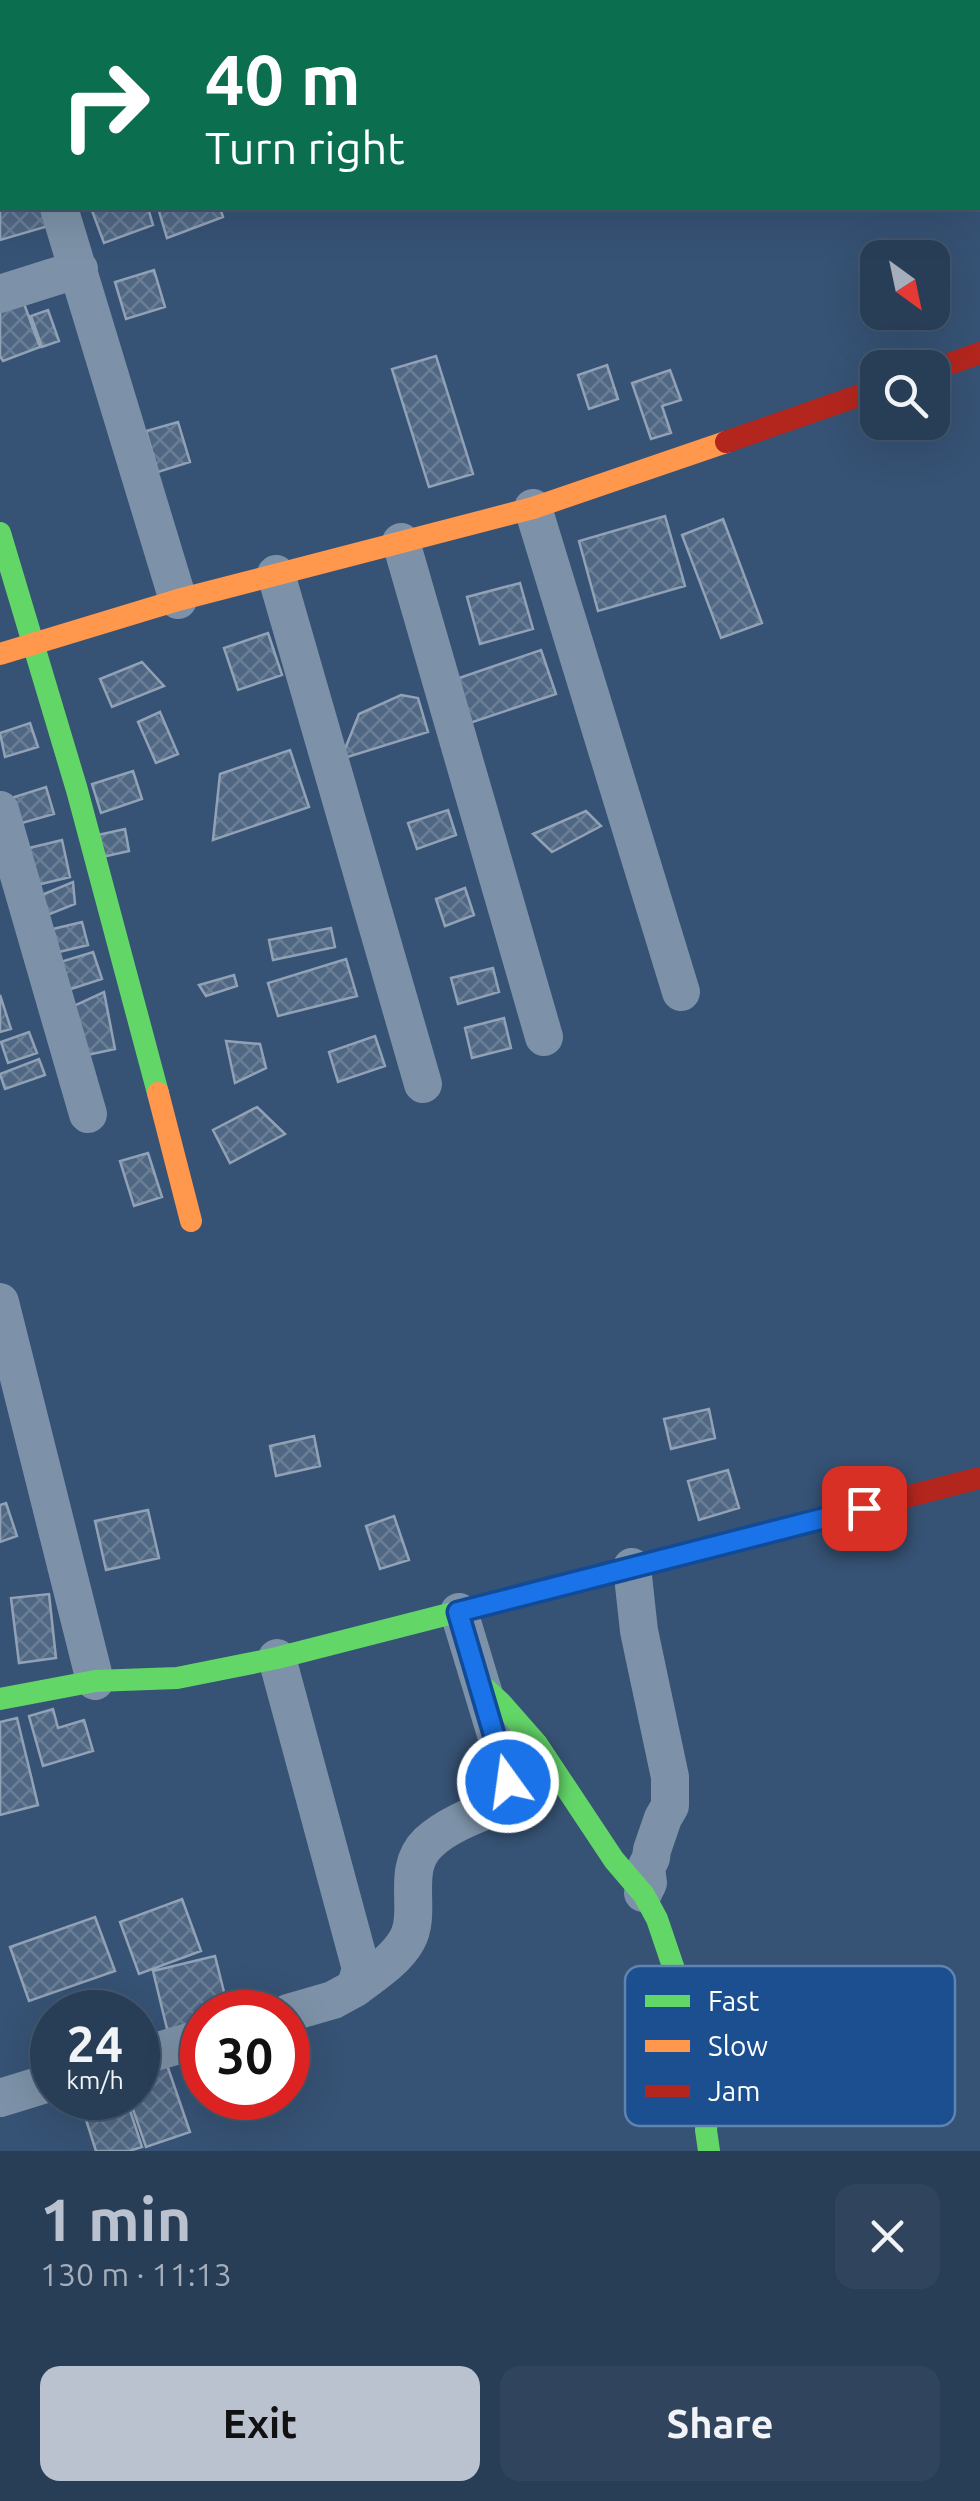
<!DOCTYPE html>
<html lang="en">
<head>
<meta charset="utf-8">
<style>
  :root { --surface:#283e57; --page:#30455d; --text:#f1f3f6; --muted:#a5aeba; --line:#44576d; --accent:#b9c2ce }
  body { margin:0; font-family:Ubuntu,sans-serif; background:var(--page); color:var(--text); height:100vh; display:flex; flex-direction:column; font-size:38px; white-space:nowrap }
  * { box-sizing:border-box; margin:0 }
  p { font-size:32px; color:var(--muted) }
  .icon { flex:none; width:55px; height:55px; fill:none; stroke:currentColor; stroke-width:2; stroke-linecap:round; stroke-linejoin:round }
  .map { position:relative; height:2151px; overflow:hidden }
  .side { display:flex; flex-direction:column; background:var(--surface); flex:1 }
  .side>* { flex:none }
  .top-card { position:absolute; left:0px; top:0px; width:980px; height:210px; box-shadow:0 10px 40px #0002,0 0 0 2px var(--line); background:#0b6e4f; color:#fff; overflow:hidden }
  .needle { width:65px; rotate:147deg }
  .controls { position:absolute; left:860px; top:240px; display:grid; gap:20px }
  .controls a { display:grid; place-items:center; width:90px; height:90px; border-radius:20px; background:var(--surface); box-shadow:0 10px 40px #0002,0 0 0 2px var(--line); font-size:50px }
  .speed { position:absolute; left:30px; top:1990px; display:flex; gap:20px; font-size:50px; font-weight:700; text-align:center }
  .speed>* { display:grid; place-content:center; width:130px; height:130px; border-radius:50%; background:var(--surface); box-shadow:0 10px 40px #0002,0 0 0 2px var(--line); line-height:1 }
  .speed small { font-size:25px; font-weight:400 }
  .speed .limit { border:15px solid #d22; background:#fff; color:#111 }
  .pin { position:absolute; display:grid; place-items:center; width:85px; height:85px; color:#fff; margin:-42px; border-radius:20px; box-shadow:0 5px 15px #0006 }
  .me { position:absolute; width:110px; margin:-55px; rotate:346deg; stroke-linejoin:round; filter:drop-shadow(0 0 8px #0008) }
  .turn { display:flex; align-items:center; gap:35px; height:210px; padding:0 40px; font-size:45px }
  .turn .icon { width:130px; height:130px; stroke-width:2.5 }
  .turn b { display:block; font-size:70px; line-height:85px }
  .round { display:grid; place-items:center; flex:none; width:105px; height:105px; border-radius:20px; background:var(--page) }
  .headline { display:flex; align-items:center; justify-content:space-between; height:170px; padding:0 40px }
  h1 { font-size:60px; font-weight:700; line-height:75px; color:var(--accent) }
  .action { display:flex; gap:20px; margin-top:auto; padding:20px 40px }
  .action a { flex:1; height:115px; border-radius:20px; background:var(--accent); color:#111; font-size:40px; font-weight:700; line-height:115px; text-align:center }
  .action a+a { background:var(--page); color:var(--text) }
  .map>svg:first-child { display:block }
  .building { fill:url(#building-cross-hatch); stroke:#92a2b6; stroke-width:2.5 }
  .lines { fill:none; stroke-linecap:round; stroke-linejoin:round }
  .street { stroke:#7d92a8; stroke-width:38 }
  .fast { stroke:#63d668; stroke-width:22 }
  .slow { stroke:#ff974d; stroke-width:22 }
  .jam { stroke:#b3261e; stroke-width:22 }
  .route-casing { stroke:#114b97; stroke-width:25 }
  .route { stroke:#1a73e8; stroke-width:18 }
  .key { fill:#1b4f8f; stroke:#5f84b1; stroke-width:2.5 }
  .key-label { font-size:28px; fill:#fff }
</style>
</head>
<body>
<div class="map">
<svg width="980" height="2151" viewBox="0 0 980 2151">
  <defs>
    <pattern id="building-cross-hatch" width="8" height="8" patternUnits="userSpaceOnUse" patternTransform="scale(2.5)"><rect width="8" height="8" fill="#506783"/><path d="M0 0l8 8M0 8l8-8" fill="none" stroke="#6a7e96"/></pattern>
  </defs>
  <rect width="100%" height="100%" fill="#365274"/>
  <path class="building" d="M2,177V208H47L52,225L0,240V178Z
    M91,208H148L153,225L104,243Z
    M158,208H220L223,217L167,238Z
    M154,270L165,307L126,319L115,282Z
    M23,301L40,347L3,361L0,356V312Z
    M48,310L59,341L42,347L31,316Z
    M436,356L473,474L429,487L392,369Z
    M607,365L618,399L589,409L578,375Z
    M670,370L681,400L662,406L671,433L651,439L632,383Z
    M178,422L190,462L158,472L146,431Z
    M665,516L685,586L598,611L579,541Z
    M723,519L762,623L721,638L682,535Z
    M520,583L533,629L480,644L467,597Z
    M268,633L282,675L238,690L224,648Z
    M541,650L556,694L470,723L456,679Z
    M142,662L164,686L112,707L100,679Z
    M401,695L418,698L428,732L341,759L359,714Z
    M160,712L178,754L156,763L138,722Z
    M30,723L38,747L5,757L0,733Z
    M290,750L309,807L213,840L220,774Z
    M133,771L142,799L101,813L92,784Z
    M46,787L54,814L15,825L8,799Z
    M448,810L456,835L417,849L408,823Z
    M586,811L601,826L552,852L533,834Z
    M125,829L129,851L102,857L98,835Z
    M62,840L70,877L33,886L25,849Z
    M73,882L75,904L40,918L32,899Z
    M465,888L474,915L445,926L436,899Z
    M82,922L88,945L59,952L53,929Z
    M331,928L335,947L273,960L269,940Z
    M93,952L102,979L65,991L57,963Z
    M346,959L357,996L278,1016L268,983Z
    M493,968L499,992L458,1004L451,978Z
    M234,975L237,986L206,996L199,985Z
    M104,992L115,1049L87,1055L67,1009Z
    M0,995L11,1029L0,1032Z
    M504,1018L511,1048L472,1058L465,1028Z
    M29,1032L37,1053L8,1063L1,1042Z
    M375,1036L385,1066L338,1082L329,1052Z
    M226,1041L260,1044L266,1068L235,1083Z
    M39,1059L45,1075L5,1089L0,1074Z
    M257,1107L285,1134L230,1163L213,1130Z
    M148,1153L162,1197L134,1206L120,1161Z
    M709,1409L715,1438L671,1449L664,1419Z
    M314,1436L320,1466L276,1476L270,1446Z
    M728,1470L739,1508L699,1520L688,1481Z
    M6,1503L17,1536L0,1542V1505Z
    M148,1510L159,1558L106,1570L95,1521Z
    M394,1516L409,1560L380,1569L366,1526Z
    M49,1594L56,1658L19,1663L11,1598Z
    M53,1709L58,1728L84,1720L93,1751L43,1766L29,1716Z
    M17,1718L38,1805L0,1815V1722Z
    M182,1899L201,1951L139,1974L120,1922Z
    M95,1917L115,1971L29,2001L10,1947Z
    M215,1956L229,2012H202V2024L168,2033L153,1971Z
    M166,2062L190,2132L146,2147L129,2098H138V2072Z
    M79,2098H126L142,2147L129,2151H96Z"/>
  <g class="lines">
    <path class="street" d="M59,208L178,600
      M0,294L79,269
      M533,508L681,992
      M401,542L544,1037
      M276,574L423,1084
      M0,810L88,1114
      M0,1302L95,1681
      M632,1567L639,1631L670,1777V1806L663,1818L652,1850L651,1858L646,1868L648,1883L643,1893
      M277,1658L361,1969L355,1988L333,2000L288,2013
      M355,1988C372,1975 396,1960 407,1940C423,1911 400,1870 428,1843C450,1822 484,1812 512,1800L498,1741L459,1612
      M138,2057L202,2038
      M0,2098L52,2082"/>
    <path class="fast" d="M0,533L77,790L158,1093
      M480,1684L501,1703L537,1744L614,1860L644,1895L657,1919L702,2052L709,2092L706,2130L709,2151
      M0,1699L95,1681L177,1678L277,1658L723,1544"/>
    <path class="slow" d="M0,654L178,600L533,508L726,442
      M158,1093L191,1221"/>
    <path class="jam" d="M932,370L980,353
      M726,442L878,389
      M723,1544L980,1478"/>
  </g>
  <g class="lines">
    <g class="route-casing">
      <path id="route" d="M508,1782L458,1612L864,1508"/>
    </g>
    <use href="#route" class="route"/>
  </g>
  <rect x="625" y="1966" width="330" height="160" rx="15" class="key"/>
  <rect x="645" y="1995" width="45" height="12" fill="#63d668"/>
  <rect x="645" y="2040" width="45" height="12" fill="#ff974d"/>
  <rect x="645" y="2085" width="45" height="12" fill="#b3261e"/>
  <g class="key-label">
    <text x="708" y="2011">Fast</text>
    <text x="708" y="2056">Slow</text>
    <text x="708" y="2101">Jam</text>
  </g>
</svg>
<div class="controls">
<a><svg class="needle" viewBox="-14 -14 28 28"><path d="M0-13l5 13h-10z" fill="#e53935"/><path d="M0 13l5-13h-10z" fill="#a5aeba"/></svg></a>
<a><svg class="icon" aria-label="search" viewBox="0 0 24 24"><circle cx="10" cy="10" r="6"/><path d="M15 15l6 6"/></svg></a>
</div>
<div class="speed"><div>24<small>km/h</small></div><div class="limit">30</div></div>
<div class="pin" style="left:864px;top:1508px;background:#d93025"><svg class="icon" aria-label="arrive" viewBox="0 0 24 24"><path d="M6 21V4h12l-3 4 3 4H6"/></svg></div>
<svg class="me" style="left:508px;top:1782px" viewBox="-20 -20 40 40"><circle r="17" fill="#1a73e8" stroke="#fff" stroke-width="3"/><path d="M0-11L8 9 0 5-8 9z" fill="#fff"/></svg>
<div class="top-card">
<div class="turn"><svg class="icon" aria-label="right" viewBox="0 0 24 24"><path d="M7 20v-9h11M14 6l5 5-5 5"/></svg><div><b>40 m</b>Turn right</div></div>
</div>
</div>
<section class="side">
<div class="headline"><div><h1>1 min</h1><p>130 m · 11:13</p></div><a class="round"><svg class="icon" aria-label="close" viewBox="0 0 24 24"><path d="M6 6l12 12M18 6L6 18"/></svg></a></div>
<div class="action"><a>Exit</a><a>Share</a></div>
</section>
</body>
</html>
